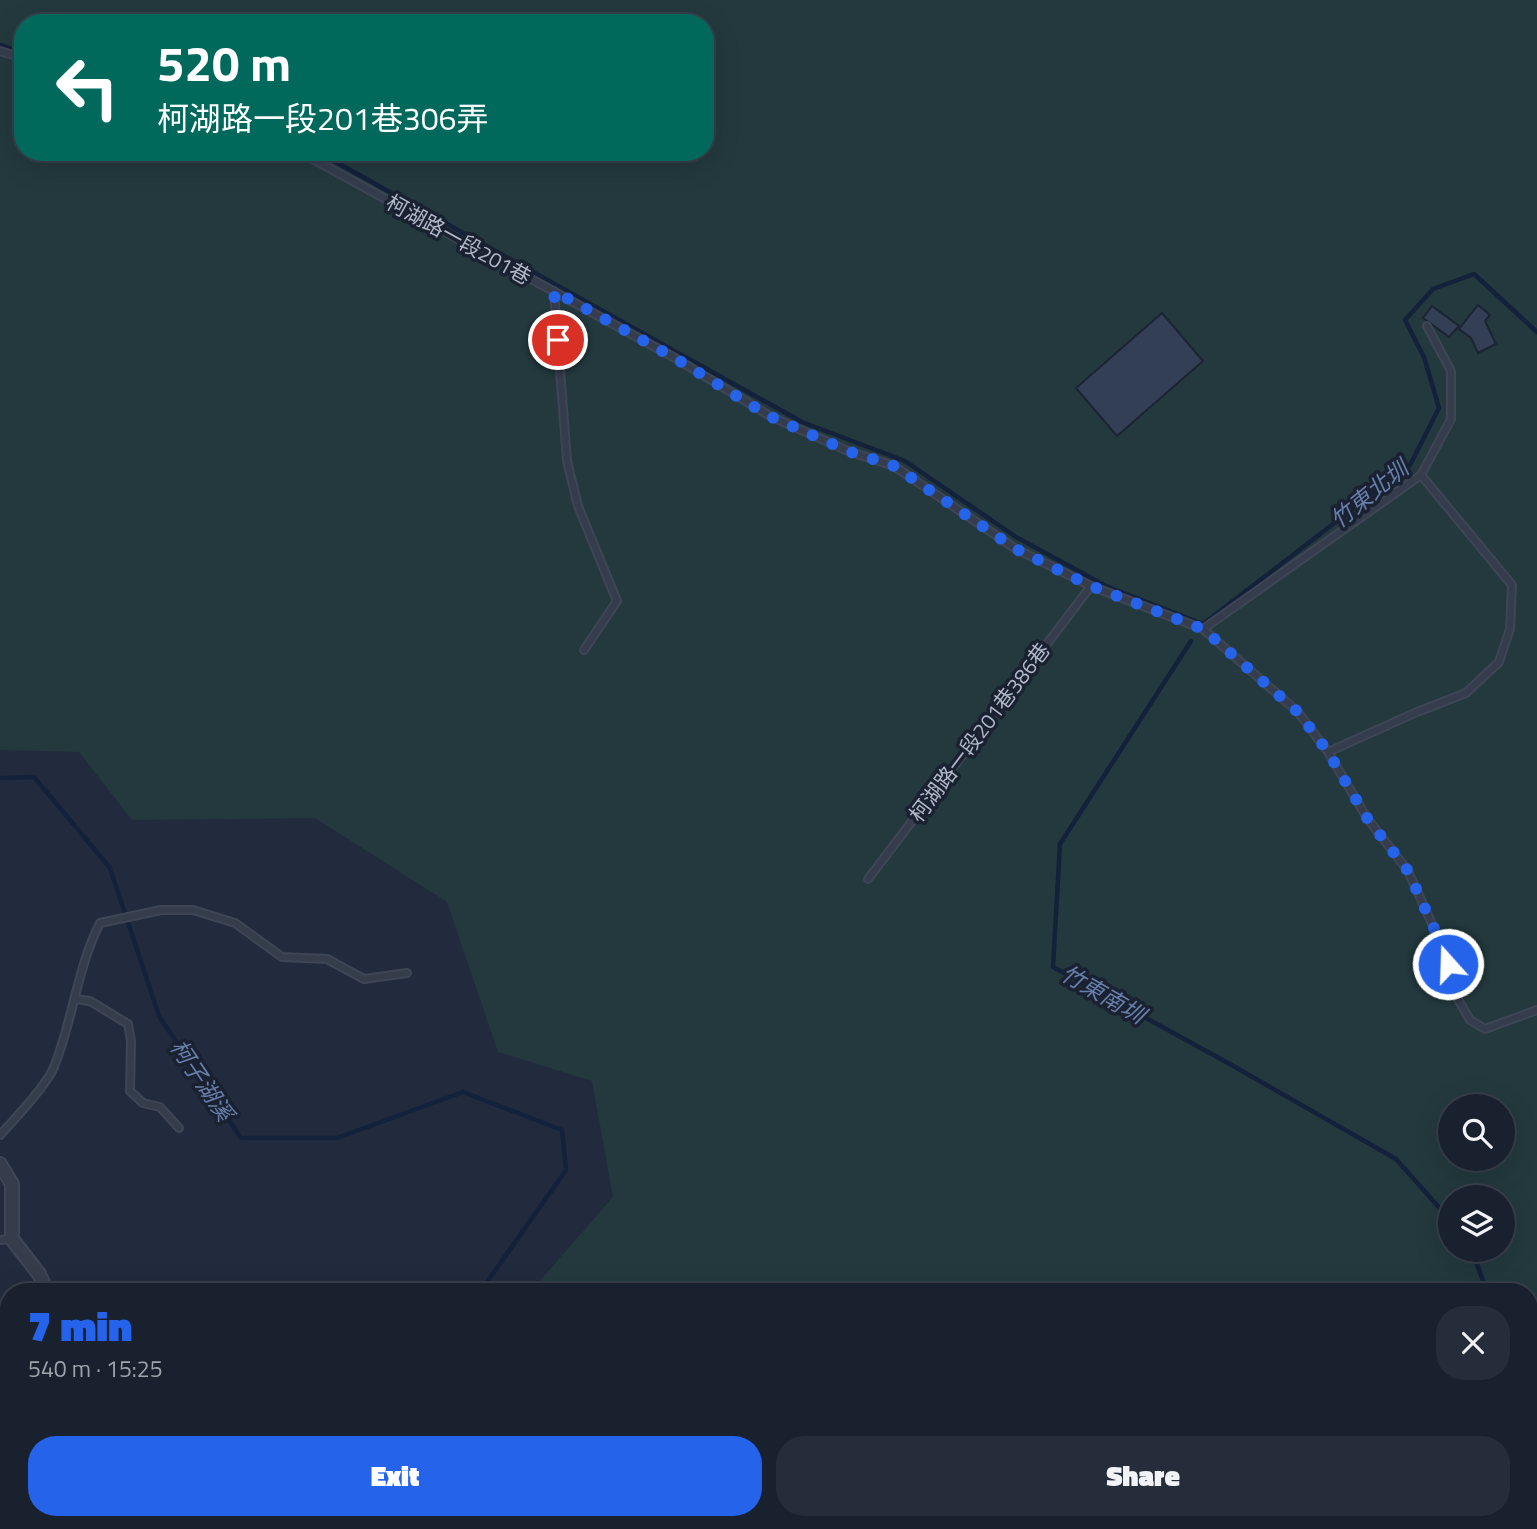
<!DOCTYPE html>
<html lang="en">
<head>
<meta charset="utf-8">
<style>
  :root { --surface:#19202e; --page:#262d3a; --text:#f1f3f6; --muted:#9fa3aa; --line:#373e4a; --accent:#2563eb }
  body { margin:0; font-family:"Titillium Web","Noto Sans TC",sans-serif; background:var(--page); color:var(--text); height:100vh; display:flex; flex-direction:column; font-size:26px; white-space:nowrap }
  * { box-sizing:border-box; margin:0 }
  p { font-size:23px; color:var(--muted) }
  .icon { flex:none; width:38px; height:38px; fill:none; stroke:currentColor; stroke-width:2; stroke-linecap:round; stroke-linejoin:round }
  .map { position:relative; flex:1; overflow:hidden }
  .sheet { position:absolute; left:0px; top:1283px; width:1538px; height:247px; display:flex; flex-direction:column; background:var(--surface); border-radius:28px 28px 0 0; box-shadow:0 7px 28px #0002,0 0 0 2px var(--line) }
  .sheet>* { flex:none }
  .banner { position:absolute; left:14px; top:14px; width:700px; height:147px; border-radius:28px; box-shadow:0 7px 28px #0002,0 0 0 2px var(--line); background:#00695c; color:#fff; overflow:hidden }
  .controls { position:absolute; left:1438px; top:1094px; display:grid; gap:14px }
  .controls a { display:grid; place-items:center; width:77px; height:77px; border-radius:50%; background:var(--surface); box-shadow:0 7px 28px #0002,0 0 0 2px var(--line); font-size:35px }
  .pin { position:absolute; display:grid; place-items:center; width:60px; height:60px; color:#fff; margin:-30px; border:4px solid #fff; border-radius:50%; box-shadow:0 2px 7px #0007 }
  .me { position:absolute; width:77px; margin:-38px; rotate:340deg; stroke-linejoin:round; filter:drop-shadow(0 0 5px #0008) }
  .turn { display:flex; align-items:center; gap:24px; height:147px; padding:0 28px; font-size:32px }
  .turn .icon { width:91px; height:91px; stroke-width:2.5 }
  .turn b { display:block; font-size:49px; line-height:60px }
  .round { display:grid; place-items:center; flex:none; width:74px; height:74px; border-radius:28px; background:var(--page) }
  .head { display:flex; align-items:center; justify-content:space-between; height:119px; padding:0 28px }
  h1 { font-size:42px; font-weight:800; line-height:52px; color:var(--accent) }
  .action { display:flex; gap:14px; margin-top:auto; padding:14px 28px }
  .action a { flex:1; height:80px; border-radius:28px; background:var(--accent); color:#fff; font-size:28px; font-weight:800; line-height:80px; text-align:center }
  .action a+a { background:var(--page); color:var(--text) }
  .map>svg:first-child { display:block }
  .green { fill:#23393e; fill-rule:evenodd }
  .lines { fill:none; stroke-linecap:round; stroke-linejoin:round }
  .stream { stroke:#14213b; stroke-width:4.5 }
  .building { fill:#333f54; stroke:#1c2434; stroke-width:2 }
  .lane-casing { stroke:#3e4656; stroke-width:10 }
  .street-casing { stroke:#3e4656; stroke-width:16 }
  .lane { stroke:#353d4d; stroke-width:6 }
  .street { stroke:#353d4d; stroke-width:12 }
  .route { stroke:#2563eb; stroke-width:12; stroke-dasharray:0 21.6 }
  .labels { text-anchor:middle; dominant-baseline:central; stroke-width:7; stroke-linejoin:round; paint-order:stroke }
  .street-label { font-size:21px; fill:#b0b8c9; stroke:#1a2232 }
  .water-label { font-size:23px; font-style:italic; fill:#677faa; stroke:#1a2232 }
</style>
</head>
<body>
<div class="map">
<svg width="1537" height="1529" viewBox="0 0 1537 1529">
  <rect width="100%" height="100%" fill="#212b3d"/>
  <path class="green" d="M0,0H1537V1529H824L817,1521H1530V1292L531,1291L613,1197L592,1081L498,1052L447,902L315,818L132,820L79,752L0,750ZM23,23H705V152H23ZM1451,1106H1503V1158H1451ZM1451,1197H1503V1250H1451Z
    M431,1521H653L636,1529H429Z"/>
  <g class="lines">
    <path class="stream" d="M0,45L23,53
      M318,152L802,422L905,461L1016,537L1106,586L1203,624L1410,465L1439,408L1424,357L1405,320L1433,289L1474,274L1537,332
      M1191,641L1060,844L1053,967L1228,1063L1396,1159L1451,1221
      M0,778L34,777L110,868L159,1016L241,1138H337L463,1092L562,1130L566,1170L480,1292
      M1472,1250L1487,1292
      M1524,1521L1525,1529
      M391,1529L392,1521"/>
  </g>
  <path class="building" d="M1478,305L1490,315L1485,321L1496,344L1478,353L1471,338L1459,329Z
    M1432,306L1459,326L1449,337L1423,318Z
    M1162,313L1203,361L1117,436L1076,388Z"/>
  <g class="lines">
    <g class="lane-casing">
      <path id="lane" d="M0,51L23,58
        M300,152L675,358L770,416L848,451L894,466L1016,549L1091,586L1203,629L1298,712L1328,752L1367,818L1408,871L1442,946L1459,1001L1470,1020L1485,1029L1537,1010
        M554,291L567,461L578,506L617,601L584,650
        M1203,629L1421,475L1451,419V371L1427,326
        M1328,752L1417,712L1466,693L1499,662L1510,629L1512,585L1421,475
        M868,879L1091,586
        M75,999L90,1001L128,1024L131,1041L130,1091L143,1103L160,1107L179,1128
        M0,1135C14,1120 47,1085 54,1067C73,1020 77,968 100,923L161,910H193L235,923L282,957L327,959L364,979L407,973
        M0,1240L12,1239
        M0,1369L9,1377
        M0,1499L9,1489
        M1296,1521L1303,1529"/>
    </g>
    <g class="street-casing">
      <path id="street" d="M0,1164L12,1184V1239L39,1274L47,1292
        M349,1521V1529"/>
    </g>
    <use href="#lane" class="lane"/>
    <use href="#street" class="street"/>
  </g>
  <g class="lines">
    <path class="route" d="M558,340L554,291L675,358L769,416L848,451L894,466L1016,549L1091,586L1203,629L1298,712L1328,752L1367,818L1408,871L1442,946L1448,964"/>
  </g>
  <g class="labels">
    <g class="street-label">
      <text transform="translate(459 239) rotate(29)">柯湖路一段201巷</text>
      <text transform="translate(979 732) rotate(-53)">柯湖路一段201巷386巷</text>
    </g>
    <g class="water-label">
      <text transform="translate(1369 494) rotate(-39)">竹東北圳</text>
      <text transform="translate(1103 994) rotate(30)">竹東南圳</text>
      <text transform="translate(202 1080) rotate(56)">柯子湖溪</text>
    </g>
  </g>
</svg>
<div class="controls">
<a><svg class="icon" aria-label="search" viewBox="0 0 24 24"><circle cx="10" cy="10" r="6"/><path d="M15 15l6 6"/></svg></a>
<a><svg class="icon" aria-label="layers" viewBox="0 0 24 24"><path d="M12 4l9 5-9 5-9-5zM3 14l9 5 9-5"/></svg></a>
</div>
<div class="pin" style="left:558px;top:340px;background:#d93025"><svg class="icon" aria-label="arrive" viewBox="0 0 24 24"><path d="M6 21V4h12l-3 4 3 4H6"/></svg></div>
<svg class="me" style="left:1448px;top:964px" viewBox="-20 -20 40 40"><circle r="17" fill="#2563eb" stroke="#fff" stroke-width="3"/><path d="M0-11L8 9 0 5-8 9z" fill="#fff"/></svg>
<div class="banner">
<div class="turn"><svg class="icon" aria-label="left" viewBox="0 0 24 24"><path d="M17 20v-9H6M10 6l-5 5 5 5"/></svg><div><b>520 m</b>柯湖路一段201巷306弄</div></div>
</div>
<section class="sheet">
<div class="head"><div><h1>7 min</h1><p>540 m · 15:25</p></div><a class="round"><svg class="icon" aria-label="close" viewBox="0 0 24 24"><path d="M6 6l12 12M18 6L6 18"/></svg></a></div>
<div class="action"><a>Exit</a><a>Share</a></div>
</section>
</div>
</body>
</html>
